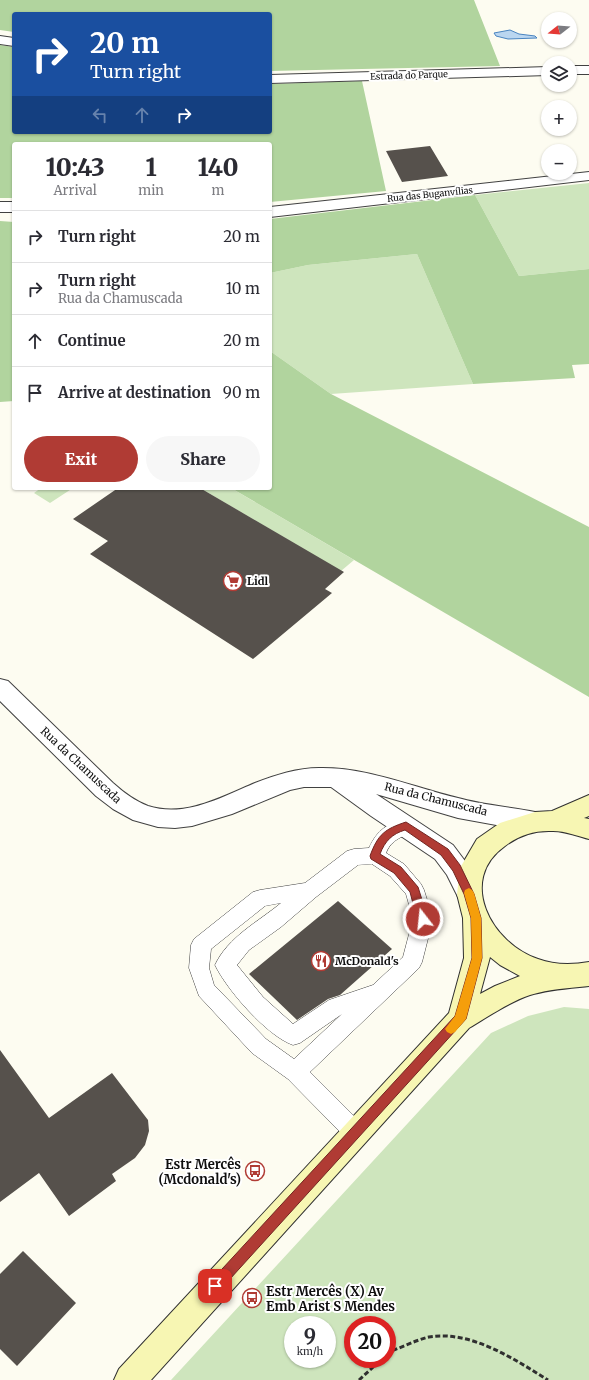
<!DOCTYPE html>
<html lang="en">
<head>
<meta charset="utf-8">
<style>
  :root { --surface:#fff; --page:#f7f7f7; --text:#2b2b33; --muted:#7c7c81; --line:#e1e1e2; --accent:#b03b34 }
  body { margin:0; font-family:Merriweather,serif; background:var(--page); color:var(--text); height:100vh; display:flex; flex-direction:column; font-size:15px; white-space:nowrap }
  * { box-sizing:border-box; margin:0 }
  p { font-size:13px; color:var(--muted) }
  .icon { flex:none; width:22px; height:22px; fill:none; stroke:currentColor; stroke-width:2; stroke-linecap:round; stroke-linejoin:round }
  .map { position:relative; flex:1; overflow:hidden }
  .details { position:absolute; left:12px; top:142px; width:260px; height:348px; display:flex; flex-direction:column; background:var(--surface); border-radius:4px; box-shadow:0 1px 3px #0004 }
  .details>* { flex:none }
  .guide { position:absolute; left:12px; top:12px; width:260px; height:122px; border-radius:4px; box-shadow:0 1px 3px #0004; background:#1a4fa0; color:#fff; overflow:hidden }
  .needle { width:26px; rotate:253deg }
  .controls { position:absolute; left:541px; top:12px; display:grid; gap:8px }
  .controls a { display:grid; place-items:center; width:36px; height:36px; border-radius:50%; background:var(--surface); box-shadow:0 1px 3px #0004; font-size:20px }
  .speed { position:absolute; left:284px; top:1316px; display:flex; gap:8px; font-size:20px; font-weight:700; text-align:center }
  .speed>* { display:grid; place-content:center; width:52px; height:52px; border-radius:50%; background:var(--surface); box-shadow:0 1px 3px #0004; line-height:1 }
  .speed small { font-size:10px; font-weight:400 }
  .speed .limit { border:6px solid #d22; background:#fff; color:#111 }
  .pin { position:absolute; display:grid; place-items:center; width:34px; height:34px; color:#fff; margin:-17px; border-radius:8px; box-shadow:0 2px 6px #0006 }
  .me { position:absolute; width:44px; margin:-22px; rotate:344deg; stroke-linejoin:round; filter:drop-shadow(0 0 3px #0008) }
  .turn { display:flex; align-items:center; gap:14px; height:84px; padding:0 12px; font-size:18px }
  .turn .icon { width:52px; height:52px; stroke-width:2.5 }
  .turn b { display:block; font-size:28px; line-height:34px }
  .lanes { display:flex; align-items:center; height:38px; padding:0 12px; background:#0003; justify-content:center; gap:20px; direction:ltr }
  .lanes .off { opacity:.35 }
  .eta { display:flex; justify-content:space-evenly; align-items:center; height:68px; text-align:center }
  .eta b { font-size:24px; font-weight:800; line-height:28px }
  .primary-button { display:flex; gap:8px; margin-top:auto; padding:8px 12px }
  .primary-button a { flex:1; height:46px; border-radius:24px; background:var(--accent); color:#fff; font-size:16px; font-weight:800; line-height:46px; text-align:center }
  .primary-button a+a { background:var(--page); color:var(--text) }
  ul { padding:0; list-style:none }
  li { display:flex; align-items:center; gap:12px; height:52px; padding:0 12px; border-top:1px solid var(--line) }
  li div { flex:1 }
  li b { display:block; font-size:15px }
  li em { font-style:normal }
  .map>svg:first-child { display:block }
  .green { fill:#cee5bd; fill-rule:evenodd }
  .forest { fill:#b1d49e }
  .water { fill:#bad6f0; stroke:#4984c0 }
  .building { fill:#56514c }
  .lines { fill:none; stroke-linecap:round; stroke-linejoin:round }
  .lane-casing { stroke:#414141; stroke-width:1 }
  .street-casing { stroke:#414141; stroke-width:2 }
  .secondary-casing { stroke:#303030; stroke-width:2 }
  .path { stroke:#303030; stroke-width:3; stroke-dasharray:5 2.5; stroke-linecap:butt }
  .lane { fill:#fff; fill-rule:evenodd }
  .street { fill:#fff; fill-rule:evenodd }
  .secondary { fill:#f7f6b3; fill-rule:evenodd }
  .route { fill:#b03b34; stroke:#722622 }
  .slow { fill:#f59e0b }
  .labels { text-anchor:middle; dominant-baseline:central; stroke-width:4; stroke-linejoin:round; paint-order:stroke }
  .far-street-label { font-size:9px; fill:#0e0e0e; stroke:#fff }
  .poi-label { font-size:11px; font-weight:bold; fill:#0e0e0e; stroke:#fff; text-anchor:start }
  .street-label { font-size:11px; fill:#0e0e0e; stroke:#fff }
  .near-poi-label { font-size:13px; font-weight:bold; fill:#0e0e0e; stroke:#fff; text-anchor:end }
</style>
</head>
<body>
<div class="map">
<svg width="589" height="1380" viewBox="0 0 589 1380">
  <rect width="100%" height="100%" fill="#fdfcf1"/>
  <path class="green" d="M589,183V269L519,276L475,195Z
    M417,254L473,384L331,394L270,351V273L308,265Z
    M41,488H73L50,503L34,493Z
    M200,488H231L354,560L341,571Z
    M564,1007L589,1009V1380H171L491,1033L528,1016ZM293,1325H327V1359H293ZM353,1325H387V1359H353Z"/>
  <path class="forest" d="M0,0H474L500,66L270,71V14H14V32L0,30Z
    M0,45L14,47V132H270V84L362,81L386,191L270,202V144H14V198H0Z
    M475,195L519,276L589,269V364L572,365L575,378L473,384L417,254L308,265L270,273V219Z
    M0,221L14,222V401L0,402Z
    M270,351L331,394L589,527V697L231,488H270Z"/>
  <path class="water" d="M510,30L519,34L535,36L537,38L508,39L496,36L494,33Z"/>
  <path class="building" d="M430,146L448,176L402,182L386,151Z
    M118,488H200L344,572L325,589L332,593L253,659L90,554L108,541L73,519Z
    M338,901L392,949L340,995L328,999L297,1020L249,974Z
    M0,1050L49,1118L112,1073L148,1120L149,1131L145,1145L135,1158L112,1174L116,1181L69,1216L39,1173L0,1202Z
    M23,1251L76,1303L17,1366L0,1349V1274Z"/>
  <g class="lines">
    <g class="lane-casing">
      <path id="lane" d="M406,818L413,821L415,826C409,838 393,835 386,853L404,864L421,884L424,890L433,919L422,962L419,968L310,1072L363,1125L366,1132L363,1139L355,1142L347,1139L288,1079L252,1053L199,996L189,968L191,945L194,939L253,892L260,890L305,883L347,851L354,849L369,848C378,829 386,825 406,818ZM372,864L390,876L406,894L413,919L403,957L373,985L329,1000L293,1024L263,997L237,965L249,950L281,927L316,897L358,865ZM281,903C258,922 228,937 215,965C227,990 267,1036 293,1045L300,1043L342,1014L294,1059L266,1039L214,985L209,968L211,949L265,906Z"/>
    </g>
    <g class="street-casing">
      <path id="street" d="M0,36L14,38V46L0,44Z
        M570,66H589V74H570Z
        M548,67V75L270,83V75Z
        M589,172V180L270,217V207Z
        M0,202H14V212H0Z
        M0,679L8,681L113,783C123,792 135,801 148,806C185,818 222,797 255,783C276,775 297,768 319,768C367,767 412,787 458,798C483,805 509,807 535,812L543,815L547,822L543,829L535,832L458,818L376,794L453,845L465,861L481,894L478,901L469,905L460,901L447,875L435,859L371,816L331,787H304L290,790L232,814L192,826L175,828L158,827L133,820L113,809L96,796L0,701Z"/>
    </g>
    <g class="secondary-casing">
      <path id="secondary" d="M589,795V816L584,818L589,819V839C578,836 565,831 553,831C535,830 519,835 505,846C457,880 491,943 538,959C554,965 572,965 589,962V986C569,988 550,989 530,995C509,1002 489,1016 469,1028L151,1380H114L119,1369L449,1013L464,958L463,918L457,894L460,868L477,839L500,823L535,812L552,811ZM490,957L500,965L520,976L495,986L480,994Z"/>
    </g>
    <path class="path" d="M387,1355L391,1351C403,1347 416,1340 429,1337C471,1330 514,1359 548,1380
      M359,1380L382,1359"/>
    <use href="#lane" class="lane"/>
    <use href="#street" class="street"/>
    <use href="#secondary" class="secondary"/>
  </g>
  <path class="route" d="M406,822L448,849L460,865L474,894L481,918L482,958L466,1019L220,1290L215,1292L211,1290L209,1286L211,1281L455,1016L472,958L471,918L464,894L453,871L441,855L405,830C392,834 385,841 380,854L401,867L418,887L428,919L426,922L423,923L419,922L417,919L410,892L394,873L371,859L370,856C378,834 385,829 406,822Z"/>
  <path class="slow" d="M469,888L472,890L474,893L481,918L482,958L466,1019L455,1032L451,1034L447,1032L445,1029L455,1016L472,958L471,918L464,893L465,890Z"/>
  <defs>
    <g id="supermarket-ring" transform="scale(1)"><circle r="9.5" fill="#fff" stroke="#b03b34" stroke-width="1.5"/><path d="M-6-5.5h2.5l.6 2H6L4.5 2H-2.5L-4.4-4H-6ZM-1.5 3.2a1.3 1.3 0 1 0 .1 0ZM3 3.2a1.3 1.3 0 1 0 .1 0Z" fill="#b03b34"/></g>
    <g id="restaurant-ring" transform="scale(1)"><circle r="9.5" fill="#fff" stroke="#b03b34" stroke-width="1.5"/><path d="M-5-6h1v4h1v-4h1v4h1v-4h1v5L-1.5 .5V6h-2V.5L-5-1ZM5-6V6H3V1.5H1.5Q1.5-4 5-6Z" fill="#b03b34"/></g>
    <g id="bus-ring" transform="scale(1)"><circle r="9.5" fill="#fff" stroke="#b03b34" stroke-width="1.5"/><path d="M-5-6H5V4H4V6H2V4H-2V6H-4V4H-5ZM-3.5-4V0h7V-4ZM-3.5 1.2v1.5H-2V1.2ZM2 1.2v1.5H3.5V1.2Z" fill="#b03b34"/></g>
  </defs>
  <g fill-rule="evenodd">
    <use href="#supermarket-ring" x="233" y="581"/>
    <use href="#restaurant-ring" x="321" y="961"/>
    <use href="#bus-ring" x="255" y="1171"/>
    <use href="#bus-ring" x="252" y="1298"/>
  </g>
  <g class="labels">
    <g class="far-street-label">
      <text transform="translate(409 75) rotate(-2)">Estrada do Parque</text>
      <text transform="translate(430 194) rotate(-6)">Rua das Buganvílias</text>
    </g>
    <g class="poi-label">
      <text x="247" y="581">Lidl</text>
      <text x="335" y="961">McDonald's</text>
    </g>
    <g class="street-label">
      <text transform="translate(81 765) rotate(43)">Rua da Chamuscada</text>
      <text transform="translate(436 799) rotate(14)">Rua da Chamuscada</text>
    </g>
    <g class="near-poi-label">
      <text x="241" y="1164">Estr Mercês<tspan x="241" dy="15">(Mcdonald's)</tspan></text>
      <text x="266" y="1291" text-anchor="start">Estr Mercês (X) Av<tspan x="266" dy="15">Emb Arist S Mendes</tspan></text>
    </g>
  </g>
</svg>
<div class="controls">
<a><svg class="needle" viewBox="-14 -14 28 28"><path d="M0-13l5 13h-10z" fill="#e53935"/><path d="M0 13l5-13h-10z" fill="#7c7c81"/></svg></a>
<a><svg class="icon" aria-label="layers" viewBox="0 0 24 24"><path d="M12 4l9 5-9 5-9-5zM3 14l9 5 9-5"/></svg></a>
<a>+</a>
<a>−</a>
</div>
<div class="speed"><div>9<small>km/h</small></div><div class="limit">20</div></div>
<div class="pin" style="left:215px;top:1286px;background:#d93025"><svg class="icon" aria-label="arrive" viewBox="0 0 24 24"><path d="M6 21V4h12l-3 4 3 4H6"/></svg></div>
<svg class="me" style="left:423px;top:919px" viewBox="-20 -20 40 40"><circle r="17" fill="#b03b34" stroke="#fff" stroke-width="3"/><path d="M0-11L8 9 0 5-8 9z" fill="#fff"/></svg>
<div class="guide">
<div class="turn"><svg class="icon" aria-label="right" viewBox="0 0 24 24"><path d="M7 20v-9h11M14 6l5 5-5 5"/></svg><div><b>20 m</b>Turn right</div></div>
<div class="lanes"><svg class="icon off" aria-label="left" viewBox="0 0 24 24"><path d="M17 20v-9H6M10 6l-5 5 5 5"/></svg><svg class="icon off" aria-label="ahead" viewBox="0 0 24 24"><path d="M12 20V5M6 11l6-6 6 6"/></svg><svg class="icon" aria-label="right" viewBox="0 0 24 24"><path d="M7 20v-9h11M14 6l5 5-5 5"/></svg></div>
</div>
<section class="details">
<div class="eta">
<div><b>10:43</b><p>Arrival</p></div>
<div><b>1</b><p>min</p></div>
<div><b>140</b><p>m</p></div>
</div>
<ul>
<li><svg class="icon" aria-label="right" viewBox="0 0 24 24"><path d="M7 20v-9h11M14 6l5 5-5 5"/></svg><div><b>Turn right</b></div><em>20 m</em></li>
<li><svg class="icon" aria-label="right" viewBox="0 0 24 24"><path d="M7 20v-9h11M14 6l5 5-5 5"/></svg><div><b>Turn right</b><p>Rua da Chamuscada</p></div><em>10 m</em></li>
<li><svg class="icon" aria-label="ahead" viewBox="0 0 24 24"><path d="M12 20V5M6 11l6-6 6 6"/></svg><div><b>Continue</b></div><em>20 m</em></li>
<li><svg class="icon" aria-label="arrive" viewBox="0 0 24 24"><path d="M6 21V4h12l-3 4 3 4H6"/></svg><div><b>Arrive at destination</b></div><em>90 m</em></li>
</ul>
<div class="primary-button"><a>Exit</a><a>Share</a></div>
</section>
</div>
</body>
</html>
